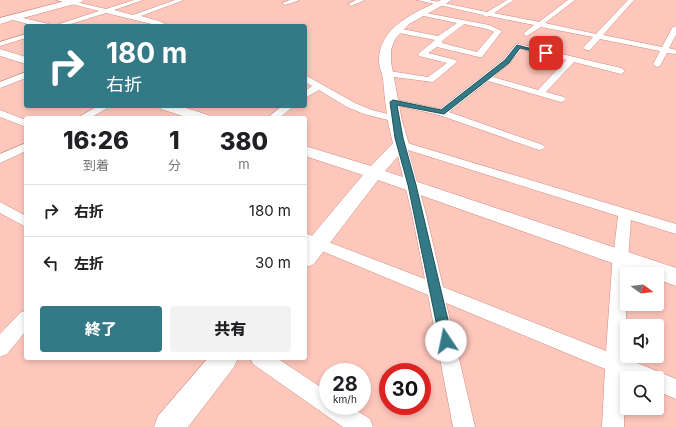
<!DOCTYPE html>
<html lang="ja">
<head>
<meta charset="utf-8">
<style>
  :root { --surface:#fff; --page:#f2f2f2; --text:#202124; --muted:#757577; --line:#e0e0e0; --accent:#347a86 }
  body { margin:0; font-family:Inter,"Noto Sans JP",sans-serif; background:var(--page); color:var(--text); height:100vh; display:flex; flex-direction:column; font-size:15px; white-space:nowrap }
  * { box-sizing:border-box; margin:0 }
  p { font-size:13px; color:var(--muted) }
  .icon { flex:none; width:22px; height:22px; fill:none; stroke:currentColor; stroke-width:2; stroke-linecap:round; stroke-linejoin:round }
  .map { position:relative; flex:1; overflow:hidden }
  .side { position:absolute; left:24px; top:116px; width:283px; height:244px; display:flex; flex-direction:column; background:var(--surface); border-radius:4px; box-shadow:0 2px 6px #0003 }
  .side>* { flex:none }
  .hud { position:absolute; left:24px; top:24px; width:283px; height:84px; border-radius:4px; box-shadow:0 2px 6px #0003; background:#347a86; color:#fff; overflow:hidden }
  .needle { width:26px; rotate:105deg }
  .fabs { position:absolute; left:620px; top:267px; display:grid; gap:8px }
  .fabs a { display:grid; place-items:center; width:44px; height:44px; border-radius:4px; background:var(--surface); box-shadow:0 2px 6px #0003; font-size:20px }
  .speed { position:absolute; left:319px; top:363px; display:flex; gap:8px; font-size:20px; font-weight:700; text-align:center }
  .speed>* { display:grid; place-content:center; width:52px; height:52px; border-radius:50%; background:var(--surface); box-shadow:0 2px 6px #0003; line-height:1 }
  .speed small { font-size:10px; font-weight:400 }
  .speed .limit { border:6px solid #d22; background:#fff; color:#111 }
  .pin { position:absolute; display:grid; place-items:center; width:34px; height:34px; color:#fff; margin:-17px; border-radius:8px; box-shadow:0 2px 6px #0006 }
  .me { position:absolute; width:44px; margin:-22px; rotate:349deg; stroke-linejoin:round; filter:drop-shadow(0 0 3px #0008) }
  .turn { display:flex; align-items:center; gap:14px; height:84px; padding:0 16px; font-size:18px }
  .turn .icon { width:52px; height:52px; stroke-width:2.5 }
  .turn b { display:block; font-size:28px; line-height:34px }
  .eta { display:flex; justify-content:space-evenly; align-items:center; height:68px; text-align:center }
  .eta b { font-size:24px; font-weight:800; line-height:28px }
  .action { display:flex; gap:8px; margin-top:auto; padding:8px 16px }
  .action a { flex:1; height:46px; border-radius:4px; background:var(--accent); color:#fff; font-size:16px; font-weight:800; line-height:46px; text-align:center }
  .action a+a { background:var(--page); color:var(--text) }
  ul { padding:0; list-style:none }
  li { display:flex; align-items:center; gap:12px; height:52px; padding:0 16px; border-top:1px solid var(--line) }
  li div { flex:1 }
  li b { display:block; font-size:15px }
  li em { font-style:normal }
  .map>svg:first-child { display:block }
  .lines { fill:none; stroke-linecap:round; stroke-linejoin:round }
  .street-casing { stroke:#cd8c80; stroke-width:1 }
  .secondary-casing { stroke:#cd8c80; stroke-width:1 }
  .street { fill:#fff; fill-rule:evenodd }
  .secondary { fill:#fff; fill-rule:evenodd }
  .route { fill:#347a86; stroke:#224f57 }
</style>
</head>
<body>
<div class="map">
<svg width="676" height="427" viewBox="0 0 676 427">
  <rect width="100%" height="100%" fill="#fec7bc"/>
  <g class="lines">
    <g class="street-casing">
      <path id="street" d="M56,0H67L106,9L134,0H143L114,10L133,15L175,0H184L141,16L159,21L170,26H160L106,13L64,26H53L99,11Z
        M290,0H300L285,5L282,3Z
        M356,0H365L351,6L348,4Z
        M417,0H429L487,12L507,0H514L494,13L539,22L568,0H575L545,23L596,34L628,0H634L603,35L662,47L672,28L676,26V35L669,48L676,50V54L667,53L660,66L657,67L653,64L660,51L600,39L590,50H587L583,48L593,37L541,27L527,36L523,34L534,25L489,16L486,17L483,15Z
        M421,12L489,25L502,31L482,57H479L437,47L428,53L456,60L457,62L433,82L386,76L385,74L386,72L389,71L428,77L447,63L419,56L418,54L435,40L394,32L393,30L397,28L438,36L457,23L419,15V13ZM464,24L487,29L494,32L477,52L442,43L443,40Z
        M26,34V38L0,46V42Z
        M516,44H519L621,68L625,71L621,74L574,62L546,92L564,97L566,99L564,101L561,102L488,81L449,112L543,145L545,147L543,149L539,150L439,115L390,104L388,102L393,99L440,109L504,59ZM521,49L566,60L538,90L493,77L510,63Z
        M26,72V78L0,88V82Z
        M305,75L355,103L372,110L400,117L401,119L396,122L364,114L347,107L319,90L305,98V91L312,86L305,82Z
        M98,106H111L90,118H77Z
        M282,106H294L279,118H267Z
        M0,110L26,120V127L0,117Z
        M401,141L676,224V234L631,220L627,274L625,358L676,379V399L657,391V378L624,377V427H602L605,369L446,303L475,427H453L428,295L305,244V233L425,279L412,214L395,144L397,142ZM408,150L618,216L612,267L606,351L443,287L426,214Z
        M26,143V151L0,163V154Z
        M0,202L26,216V227L0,213Z
        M26,310V331L7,354L0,357V334L20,313Z
        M250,358H277L328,392V406H350L370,419L373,427H343L253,364Z"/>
    </g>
    <g class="secondary-casing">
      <path id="secondary" d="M69,0H83L82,2L23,18L49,24L51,26H35L13,20L0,24V18Z
        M441,0H452L409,24L395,39L391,50V62L402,121L409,144L385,171L676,268V286L657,279V274H643L378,180L313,265L305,267V244L363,175L305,156V146L371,166L393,143C387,122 385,101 383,79C382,73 379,67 379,61C379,26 415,13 441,0Z
        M0,49L26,57V64L0,56Z
        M159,106H180L208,115L210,118H189L161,109Z
        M208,358H238L234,367L188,427H154L158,416Z"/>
    </g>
    <use href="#street" class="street"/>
    <use href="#secondary" class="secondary"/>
  </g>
  <path class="route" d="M517,45L548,53L546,54L520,48L509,63L444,114L397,105L403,138L416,185L453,341L451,345L446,347L442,345L440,341L408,185L395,138L390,102L393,100L441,110L505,60Z"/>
</svg>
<div class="fabs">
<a><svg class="needle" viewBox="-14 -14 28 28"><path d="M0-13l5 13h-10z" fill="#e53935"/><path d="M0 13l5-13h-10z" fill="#757577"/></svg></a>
<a><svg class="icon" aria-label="sound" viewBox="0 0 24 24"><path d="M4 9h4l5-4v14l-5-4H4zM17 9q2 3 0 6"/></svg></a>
<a><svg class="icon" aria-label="search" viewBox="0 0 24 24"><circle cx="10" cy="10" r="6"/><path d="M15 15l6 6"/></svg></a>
</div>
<div class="speed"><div>28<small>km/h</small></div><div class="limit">30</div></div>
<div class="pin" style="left:546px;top:53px;background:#d93025"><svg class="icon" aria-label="arrive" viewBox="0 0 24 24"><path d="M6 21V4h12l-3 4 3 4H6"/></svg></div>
<svg class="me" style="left:446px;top:341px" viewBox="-20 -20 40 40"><circle r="19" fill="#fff"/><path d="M0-13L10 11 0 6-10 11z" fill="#347a86"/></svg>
<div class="hud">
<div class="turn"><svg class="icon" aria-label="right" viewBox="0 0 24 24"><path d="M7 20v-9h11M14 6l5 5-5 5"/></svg><div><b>180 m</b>右折</div></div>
</div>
<section class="side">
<div class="eta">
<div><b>16:26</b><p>到着</p></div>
<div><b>1</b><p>分</p></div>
<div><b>380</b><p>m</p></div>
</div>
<ul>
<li><svg class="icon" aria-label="right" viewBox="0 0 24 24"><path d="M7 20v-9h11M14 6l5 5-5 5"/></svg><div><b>右折</b></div><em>180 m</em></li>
<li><svg class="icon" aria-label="left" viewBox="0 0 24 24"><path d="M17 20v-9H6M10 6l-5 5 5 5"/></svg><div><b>左折</b></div><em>30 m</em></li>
</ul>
<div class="action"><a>終了</a><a>共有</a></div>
</section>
</div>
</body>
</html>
